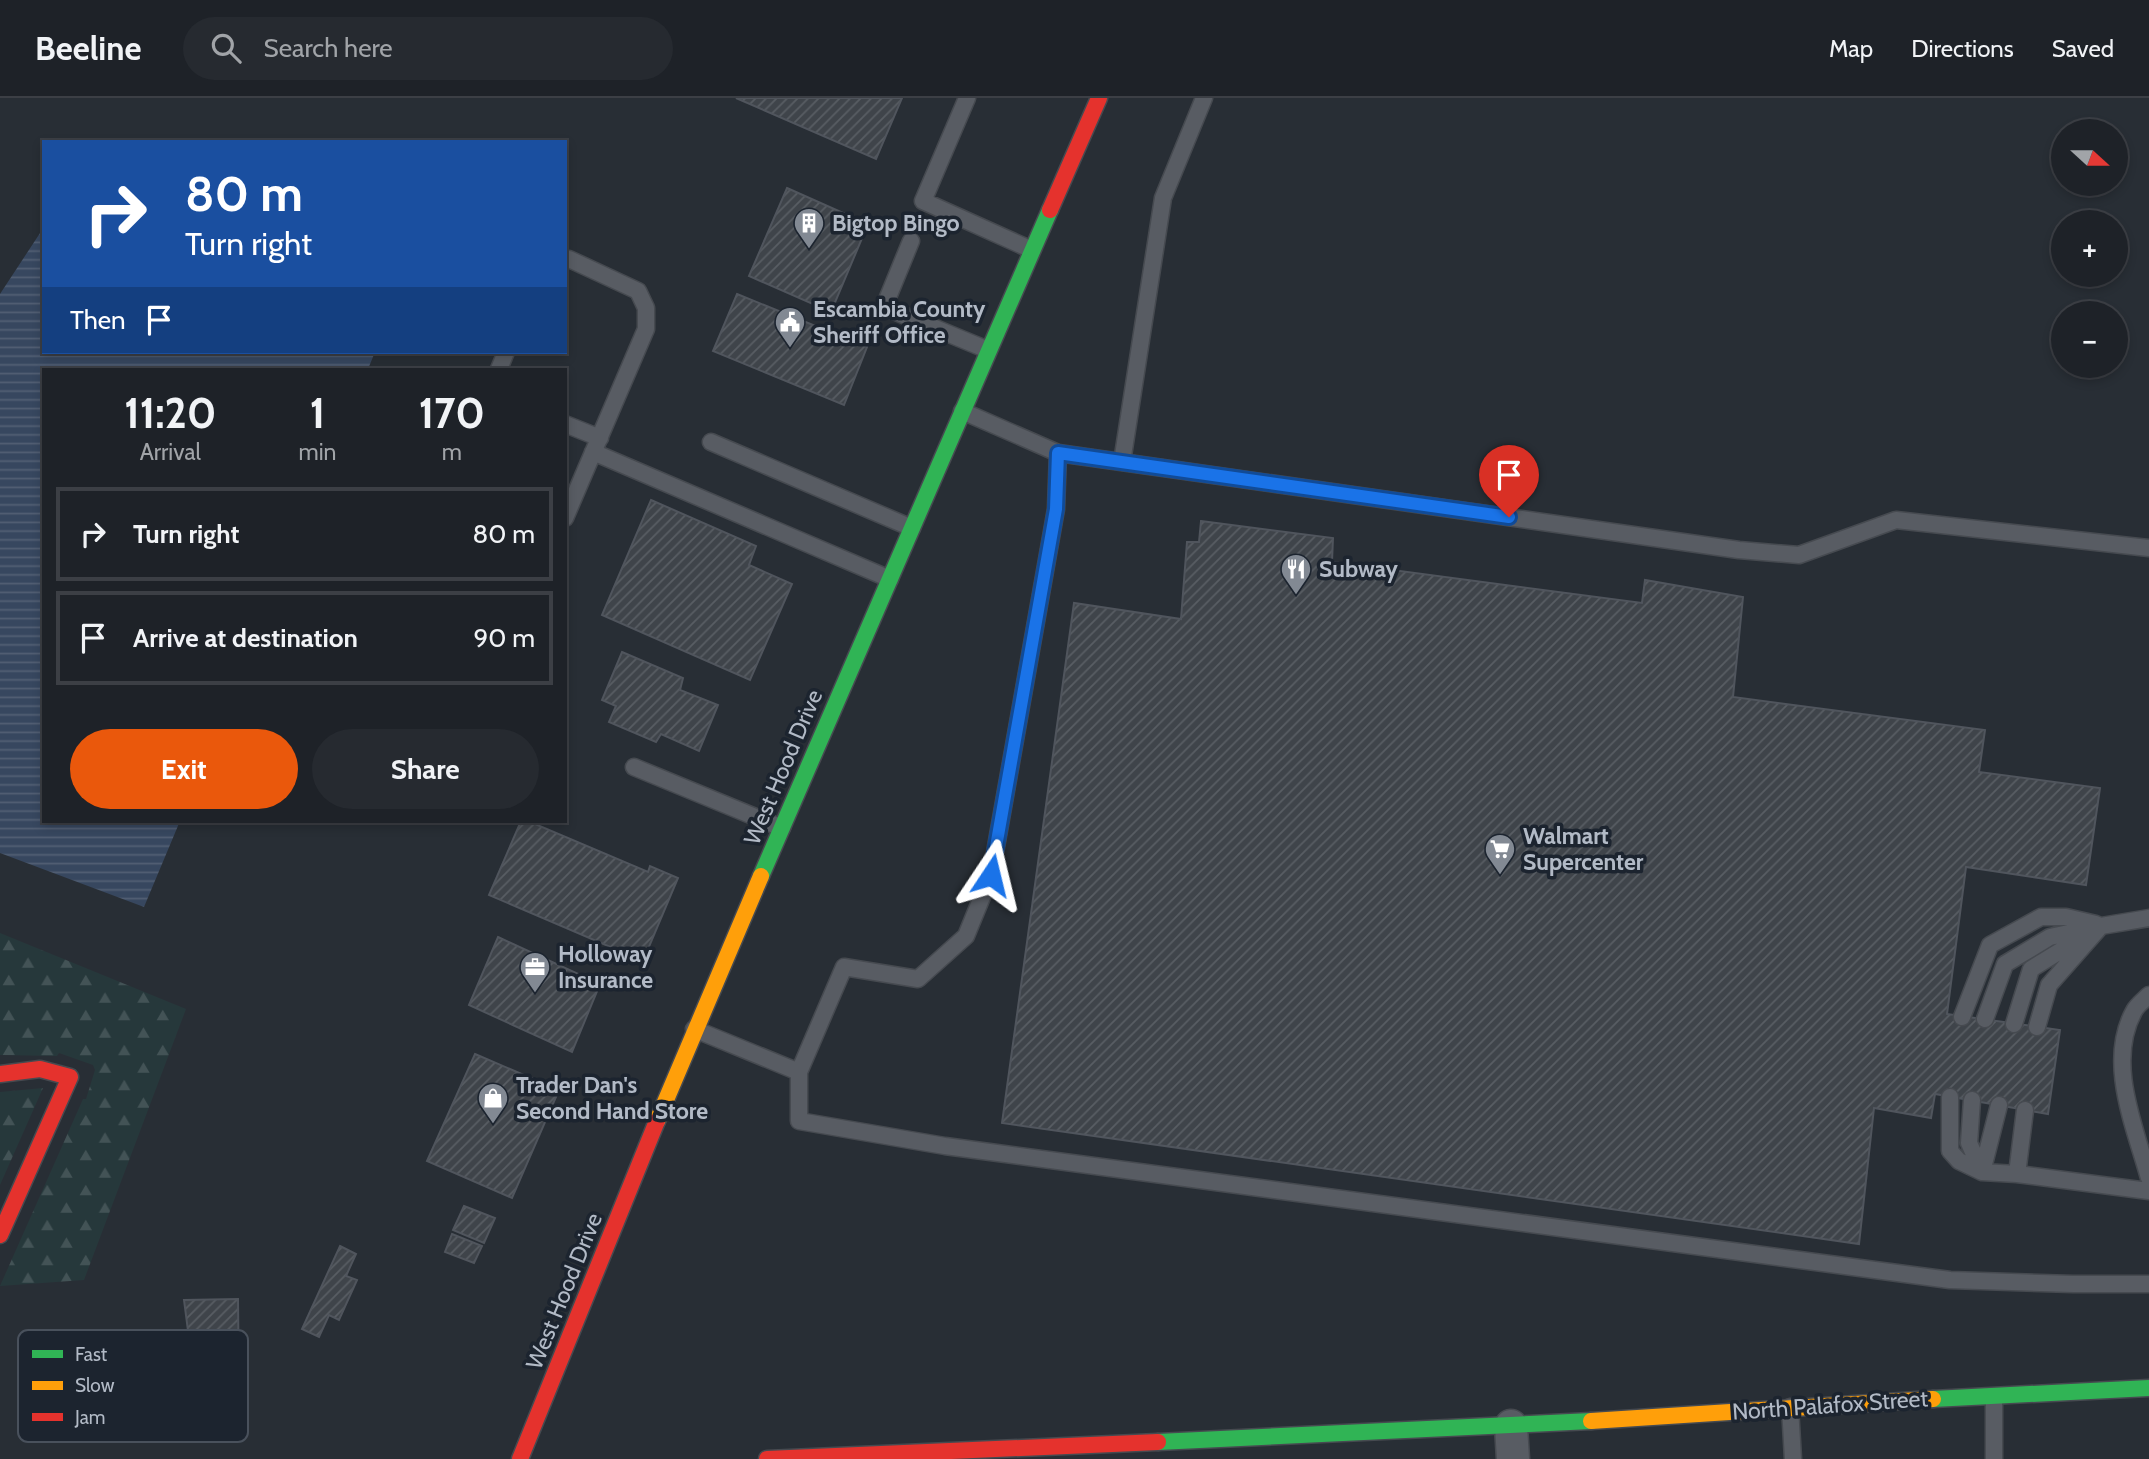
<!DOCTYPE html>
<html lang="en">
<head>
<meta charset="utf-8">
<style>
  :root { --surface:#1e2228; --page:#262a30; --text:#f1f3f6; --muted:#a1a4a8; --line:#3c3f45; --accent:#ea580c }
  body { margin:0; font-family:Cabin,sans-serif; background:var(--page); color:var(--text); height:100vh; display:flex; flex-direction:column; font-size:26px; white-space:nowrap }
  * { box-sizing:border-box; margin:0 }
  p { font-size:23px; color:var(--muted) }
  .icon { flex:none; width:38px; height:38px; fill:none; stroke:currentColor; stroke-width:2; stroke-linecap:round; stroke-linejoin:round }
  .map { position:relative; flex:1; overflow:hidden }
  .panel { position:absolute; left:42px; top:270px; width:525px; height:455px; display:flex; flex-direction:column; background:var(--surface); border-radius:0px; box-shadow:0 4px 10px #0003,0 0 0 2px var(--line) }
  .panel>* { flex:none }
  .guide { position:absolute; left:42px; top:42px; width:525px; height:214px; border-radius:0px; box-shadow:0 4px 10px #0003,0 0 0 2px var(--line); background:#1a4fa0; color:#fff; overflow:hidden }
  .needle { width:46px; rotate:111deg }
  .tools { position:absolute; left:2051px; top:21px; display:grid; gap:14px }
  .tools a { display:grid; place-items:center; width:77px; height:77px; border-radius:50%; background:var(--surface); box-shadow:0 4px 10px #0003,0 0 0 2px var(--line); font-size:35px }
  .pin { position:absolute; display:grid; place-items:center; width:60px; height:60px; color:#fff; margin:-72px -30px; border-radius:50% 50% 50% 0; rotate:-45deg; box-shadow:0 0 7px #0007 }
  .pin .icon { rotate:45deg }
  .me { position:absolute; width:77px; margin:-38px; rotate:10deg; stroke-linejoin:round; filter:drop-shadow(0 0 5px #0008) }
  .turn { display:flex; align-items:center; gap:24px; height:147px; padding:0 28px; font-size:32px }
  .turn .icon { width:91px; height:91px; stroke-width:2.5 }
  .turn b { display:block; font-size:49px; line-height:60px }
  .then { display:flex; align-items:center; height:66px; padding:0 28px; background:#0003; gap:14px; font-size:26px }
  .eta { display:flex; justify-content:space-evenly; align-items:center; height:119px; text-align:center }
  .eta b { font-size:42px; font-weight:700; line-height:49px }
  .action { display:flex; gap:14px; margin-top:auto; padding:14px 28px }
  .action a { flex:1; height:80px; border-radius:42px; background:var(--accent); color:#fff; font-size:28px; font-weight:700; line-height:80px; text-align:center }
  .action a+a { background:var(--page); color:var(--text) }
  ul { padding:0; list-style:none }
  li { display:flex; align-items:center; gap:21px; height:94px; margin:0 14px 10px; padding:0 14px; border:4px solid var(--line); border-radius:0px }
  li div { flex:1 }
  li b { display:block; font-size:26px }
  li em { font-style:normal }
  header { display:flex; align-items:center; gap:42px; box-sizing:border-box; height:98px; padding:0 35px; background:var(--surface); border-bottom:2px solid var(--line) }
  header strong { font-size:33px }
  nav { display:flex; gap:38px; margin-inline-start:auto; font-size:24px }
  .search { width:490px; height:63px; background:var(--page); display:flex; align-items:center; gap:18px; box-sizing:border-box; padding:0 24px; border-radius:38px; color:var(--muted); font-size:26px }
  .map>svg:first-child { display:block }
  .forest { fill:url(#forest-firs) }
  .water { fill:url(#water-rules) }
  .building { fill:url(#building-hatch); stroke:#50555d; stroke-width:2 }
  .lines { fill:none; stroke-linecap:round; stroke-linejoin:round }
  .lane-casing { stroke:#464a50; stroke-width:19 }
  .street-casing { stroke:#464a50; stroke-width:35 }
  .fast-casing { stroke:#464a50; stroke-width:19 }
  .slow-casing { stroke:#464a50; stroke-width:19 }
  .jam-casing { stroke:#464a50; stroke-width:19 }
  .lane { stroke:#585c63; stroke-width:16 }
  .street { stroke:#585c63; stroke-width:32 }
  .fast { stroke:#30b455; stroke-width:16 }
  .slow { stroke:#ff9f0a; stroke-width:16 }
  .jam { stroke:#e5322d; stroke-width:16 }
  .route-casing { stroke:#114b97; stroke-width:18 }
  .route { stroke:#1a73e8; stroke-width:12 }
  .labels { text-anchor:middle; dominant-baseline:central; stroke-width:7; stroke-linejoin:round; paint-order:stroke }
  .poi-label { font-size:23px; font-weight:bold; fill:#b2bac6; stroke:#1c242f; text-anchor:start }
  .street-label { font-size:23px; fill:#b2bac6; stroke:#1c242f }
  .key { fill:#1c242f; stroke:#49515c; stroke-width:2 }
  .key-label { font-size:19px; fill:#b2bac6 }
</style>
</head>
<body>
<header>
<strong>Beeline</strong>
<div class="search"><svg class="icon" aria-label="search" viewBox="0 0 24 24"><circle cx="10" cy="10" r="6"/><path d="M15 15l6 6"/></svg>Search here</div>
<nav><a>Map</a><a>Directions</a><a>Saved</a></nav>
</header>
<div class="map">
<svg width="2149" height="1361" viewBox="0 0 2149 1361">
  <defs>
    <pattern id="forest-firs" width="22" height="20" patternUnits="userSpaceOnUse" patternTransform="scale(1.75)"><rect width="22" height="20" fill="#26383b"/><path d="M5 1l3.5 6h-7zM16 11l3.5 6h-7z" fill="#435356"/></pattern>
    <pattern id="water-rules" width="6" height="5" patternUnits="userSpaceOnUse" patternTransform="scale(1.75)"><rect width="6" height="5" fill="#37475f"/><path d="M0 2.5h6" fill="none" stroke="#525f74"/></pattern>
    <pattern id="building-hatch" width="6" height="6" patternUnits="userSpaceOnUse" patternTransform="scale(1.75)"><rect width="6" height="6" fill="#3f444a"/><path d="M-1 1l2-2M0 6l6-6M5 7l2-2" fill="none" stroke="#585d63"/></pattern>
  </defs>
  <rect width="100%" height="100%" fill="#282e35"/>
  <path class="forest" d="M0,835L186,911L84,1182L0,1188L83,1001H86L95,972L93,967L59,955L57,958L0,957Z
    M43,990L0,1087V994Z"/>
  <path class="water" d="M44,129V254H375L368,271H44V723H180L144,809L0,755V196Z"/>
  <path class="building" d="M736,0H902L876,61Z
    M787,90L868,126L831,214L749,178Z
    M737,196L867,249L844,307L713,253Z
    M651,402L756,448L749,467L792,486L750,582L602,517Z
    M1201,423L1333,440L1332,464L1642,505L1645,482L1743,499L1733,599L1985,632L1979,674L2100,690L2086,787L1966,769L1947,916L2060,932L2048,1016L1935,996L1931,1020L1874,1010L1859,1146L1002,1025L1074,505L1181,521L1187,444H1199Z
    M622,554L683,580L680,592L718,607L699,653L661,636L656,644L609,624L616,608L602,602Z
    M521,723H528L648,774L650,768L678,780L643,863L489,797Z
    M498,839L600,886L572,954L469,907Z
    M475,956L559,992L512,1100L427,1063Z
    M464,1108L495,1120L484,1145L453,1132Z
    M452,1136L482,1148L474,1165L445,1154Z
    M340,1148L356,1156L346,1178L357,1182L339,1222L329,1217L319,1239L302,1231Z
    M238,1201L239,1291L160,1290L156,1249L190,1248L184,1202Z"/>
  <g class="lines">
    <g class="lane-casing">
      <path id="lane" d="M967,0L923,103L1032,152
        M911,143L884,209L988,252
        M565,162L569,161L638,193L646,210V231L565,420
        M499,271L506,254
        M962,313L1058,355L1739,452L1799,457L1896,422L2149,450
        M565,326L600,340
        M711,344L912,430
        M593,354L890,481
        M1122,364L1163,100L1204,0
        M634,669L782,730
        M2149,897C2144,902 2137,907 2134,913C2106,964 2135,1029 2149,1080
        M1962,919L1990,847L2041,819H2066L2096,826
        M1985,921L2005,866L2050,839L2101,828L2031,871L2014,926
        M2037,929L2049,887L2101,828L2149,820
        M694,931L799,974V1023L945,1048L1950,1182L2073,1186H2149
        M799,974L844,869L918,881L966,838L991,777L1056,411L1058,355
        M1950,999V1053L1959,1063L1982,1074L1969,1045L1972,1002
        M1999,1007L1982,1074L2017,1076L2025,1012
        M2017,1076L2149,1093
        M1994,1299V1361
        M1790,1309L1793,1361"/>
    </g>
    <g class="street-casing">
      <path id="street" d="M1511,1328L1513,1361"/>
    </g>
    <g class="fast-casing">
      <path id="fast" d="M761,778L1050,112
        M1933,1301L2149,1290
        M1158,1344L1591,1323"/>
    </g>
    <g class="slow-casing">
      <path id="slow" d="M657,1023L761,778
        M1591,1323L1933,1301"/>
    </g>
    <g class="jam-casing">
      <path id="jam" d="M1050,112L1099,0
        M0,976L40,971L70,979L0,1137
        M520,1361L657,1023
        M767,1361L1158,1344"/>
    </g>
    <use href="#lane" class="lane"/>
    <use href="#street" class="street"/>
    <use href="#fast" class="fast"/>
    <use href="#slow" class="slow"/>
    <use href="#jam" class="jam"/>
  </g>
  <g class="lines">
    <g class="route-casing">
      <path id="route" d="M991,777L1056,411L1058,355L1509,419"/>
    </g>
    <use href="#route" class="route"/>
  </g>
  <defs>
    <g id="building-pin" transform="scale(1.575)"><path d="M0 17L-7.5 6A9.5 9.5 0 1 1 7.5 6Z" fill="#828993" stroke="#1c242f"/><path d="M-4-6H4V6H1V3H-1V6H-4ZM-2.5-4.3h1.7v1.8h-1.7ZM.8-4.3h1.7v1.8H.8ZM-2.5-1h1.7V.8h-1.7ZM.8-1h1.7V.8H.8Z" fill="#fff"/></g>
    <g id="civic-pin" transform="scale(1.575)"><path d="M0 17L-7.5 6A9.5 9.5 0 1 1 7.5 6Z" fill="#828993" stroke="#1c242f"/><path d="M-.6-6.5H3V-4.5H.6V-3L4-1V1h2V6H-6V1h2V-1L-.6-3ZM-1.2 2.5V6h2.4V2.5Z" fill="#fff"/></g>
    <g id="restaurant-pin" transform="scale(1.575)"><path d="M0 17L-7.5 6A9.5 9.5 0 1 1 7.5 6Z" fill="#828993" stroke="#1c242f"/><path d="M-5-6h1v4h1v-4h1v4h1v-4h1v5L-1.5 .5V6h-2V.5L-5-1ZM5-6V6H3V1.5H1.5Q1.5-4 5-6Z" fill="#fff"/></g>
    <g id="supermarket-pin" transform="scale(1.575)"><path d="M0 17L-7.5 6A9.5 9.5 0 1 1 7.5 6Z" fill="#828993" stroke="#1c242f"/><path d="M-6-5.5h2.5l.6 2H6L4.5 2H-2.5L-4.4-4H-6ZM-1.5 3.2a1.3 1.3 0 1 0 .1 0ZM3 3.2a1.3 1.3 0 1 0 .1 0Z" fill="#fff"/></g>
    <g id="office-pin" transform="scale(1.575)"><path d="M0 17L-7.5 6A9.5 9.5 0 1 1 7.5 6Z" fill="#828993" stroke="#1c242f"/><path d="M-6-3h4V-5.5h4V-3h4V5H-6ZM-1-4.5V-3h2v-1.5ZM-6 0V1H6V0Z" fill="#fff"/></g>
    <g id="shop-pin" transform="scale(1.575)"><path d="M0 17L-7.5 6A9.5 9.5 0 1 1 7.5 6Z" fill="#828993" stroke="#1c242f"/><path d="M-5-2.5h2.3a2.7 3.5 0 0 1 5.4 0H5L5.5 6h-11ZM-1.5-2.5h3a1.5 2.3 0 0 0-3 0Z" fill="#fff"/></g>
  </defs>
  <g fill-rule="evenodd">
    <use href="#building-pin" x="809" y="125"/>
    <use href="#civic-pin" x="790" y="224"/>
    <use href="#restaurant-pin" x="1296" y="471"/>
    <use href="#supermarket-pin" x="1500" y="751"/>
    <use href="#office-pin" x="535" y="869"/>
    <use href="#shop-pin" x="493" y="1000"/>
  </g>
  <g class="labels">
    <g class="poi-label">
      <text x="832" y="125">Bigtop Bingo</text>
      <text x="813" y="211">Escambia County<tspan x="813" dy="26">Sheriff Office</tspan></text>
      <text x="1319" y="471">Subway</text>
      <text x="1523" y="738">Walmart<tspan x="1523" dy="26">Supercenter</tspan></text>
      <text x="558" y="856">Holloway<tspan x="558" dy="26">Insurance</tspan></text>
      <text x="516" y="987">Trader Dan's<tspan x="516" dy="26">Second Hand Store</tspan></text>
    </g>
    <g class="street-label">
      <text transform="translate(783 669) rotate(-67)">West Hood Drive</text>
      <text transform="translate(564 1193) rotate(-68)">West Hood Drive</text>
      <text transform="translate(1830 1307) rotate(-4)">North Palafox Street</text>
    </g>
  </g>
  <rect x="18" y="1232" width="230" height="112" rx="10" class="key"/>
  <rect x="32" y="1252" width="31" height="8" fill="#30b455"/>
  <rect x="32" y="1283" width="31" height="9" fill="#ff9f0a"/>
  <rect x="32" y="1315" width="31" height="8" fill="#e5322d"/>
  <g class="key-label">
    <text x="75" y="1263">Fast</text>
    <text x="75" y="1294">Slow</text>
    <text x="75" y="1326">Jam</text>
  </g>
</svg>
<div class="tools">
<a><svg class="needle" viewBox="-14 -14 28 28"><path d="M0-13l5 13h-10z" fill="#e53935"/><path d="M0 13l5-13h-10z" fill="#a1a4a8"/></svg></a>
<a>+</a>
<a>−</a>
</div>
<div class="pin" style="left:1509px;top:419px;background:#d93025"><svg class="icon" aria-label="arrive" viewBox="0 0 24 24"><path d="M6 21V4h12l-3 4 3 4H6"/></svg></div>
<svg class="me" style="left:991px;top:777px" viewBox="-20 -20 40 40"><path d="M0-17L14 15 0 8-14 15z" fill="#1a73e8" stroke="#fff" stroke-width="4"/></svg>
<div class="guide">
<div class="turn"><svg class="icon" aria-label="right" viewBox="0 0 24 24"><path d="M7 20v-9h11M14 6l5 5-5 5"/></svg><div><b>80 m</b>Turn right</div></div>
<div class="then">Then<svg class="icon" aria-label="arrive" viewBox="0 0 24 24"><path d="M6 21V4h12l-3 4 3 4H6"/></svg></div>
</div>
<section class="panel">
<div class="eta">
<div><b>11:20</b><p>Arrival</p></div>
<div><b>1</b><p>min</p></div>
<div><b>170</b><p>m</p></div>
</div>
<ul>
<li><svg class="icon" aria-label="right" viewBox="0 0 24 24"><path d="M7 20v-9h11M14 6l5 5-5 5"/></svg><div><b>Turn right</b></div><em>80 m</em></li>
<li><svg class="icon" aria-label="arrive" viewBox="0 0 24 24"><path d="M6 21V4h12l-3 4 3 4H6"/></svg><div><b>Arrive at destination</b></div><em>90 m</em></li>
</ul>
<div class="action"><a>Exit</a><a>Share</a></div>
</section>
</div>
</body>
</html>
